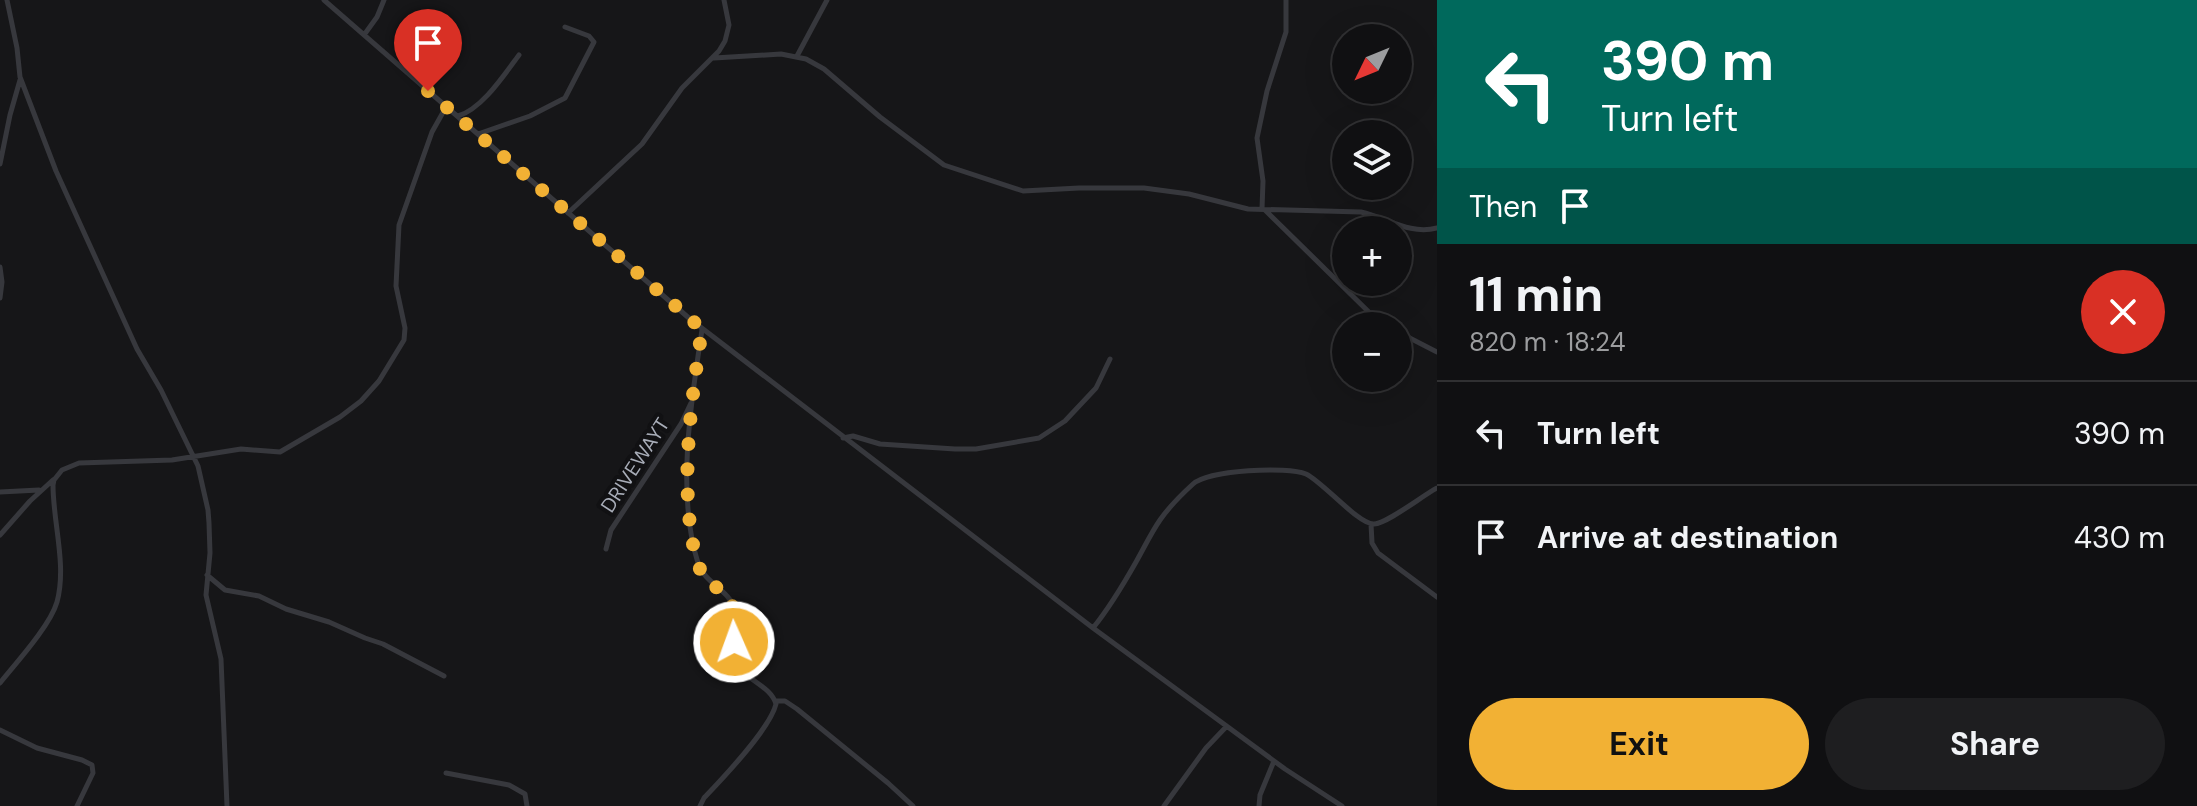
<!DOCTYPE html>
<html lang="en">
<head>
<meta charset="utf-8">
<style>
  :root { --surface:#101012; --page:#1e1e20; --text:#f1f3f6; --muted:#9c9d9f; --line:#303032; --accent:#f2b134 }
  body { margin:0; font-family:"DM Sans",sans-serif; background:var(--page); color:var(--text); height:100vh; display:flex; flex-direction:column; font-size:30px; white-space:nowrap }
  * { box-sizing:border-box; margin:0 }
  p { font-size:26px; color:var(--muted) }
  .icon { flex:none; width:44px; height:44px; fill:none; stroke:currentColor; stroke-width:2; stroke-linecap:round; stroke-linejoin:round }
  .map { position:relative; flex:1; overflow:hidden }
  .details { display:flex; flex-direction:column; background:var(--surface); width:760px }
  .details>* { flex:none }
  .top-card { background:#00695c; color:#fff; overflow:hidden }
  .needle { width:52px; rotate:227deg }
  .fabs { position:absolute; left:1332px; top:24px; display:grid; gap:16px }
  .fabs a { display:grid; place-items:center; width:80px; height:80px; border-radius:50%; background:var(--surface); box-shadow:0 8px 32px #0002,0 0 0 2px var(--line); font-size:40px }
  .pin { position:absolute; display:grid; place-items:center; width:68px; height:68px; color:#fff; margin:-82px -34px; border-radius:50% 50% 50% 0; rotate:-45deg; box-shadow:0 0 8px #0007 }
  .pin .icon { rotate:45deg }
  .me { position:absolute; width:88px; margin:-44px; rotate:358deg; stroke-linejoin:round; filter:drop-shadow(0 0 6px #0008) }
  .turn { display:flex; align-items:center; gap:28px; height:168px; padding:0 32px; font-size:36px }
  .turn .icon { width:104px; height:104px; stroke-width:2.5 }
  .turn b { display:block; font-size:56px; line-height:68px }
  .then { display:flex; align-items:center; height:76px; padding:0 32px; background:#0003; gap:16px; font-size:30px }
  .round { display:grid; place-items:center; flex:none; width:84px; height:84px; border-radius:42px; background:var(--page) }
  .summary { display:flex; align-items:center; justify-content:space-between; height:136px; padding:0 32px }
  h1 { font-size:48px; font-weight:700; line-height:60px }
  .button { display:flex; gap:16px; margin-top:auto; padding:16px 32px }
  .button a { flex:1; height:92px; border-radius:48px; background:var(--accent); color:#111; font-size:32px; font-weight:700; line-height:92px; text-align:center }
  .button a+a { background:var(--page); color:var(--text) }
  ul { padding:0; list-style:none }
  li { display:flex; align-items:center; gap:24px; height:104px; padding:0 32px; border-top:2px solid var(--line) }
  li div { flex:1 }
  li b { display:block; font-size:30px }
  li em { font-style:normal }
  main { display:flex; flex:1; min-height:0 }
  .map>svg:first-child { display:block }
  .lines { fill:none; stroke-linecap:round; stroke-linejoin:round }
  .minor { stroke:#37383d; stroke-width:5 }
  .route { stroke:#f2b134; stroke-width:14; stroke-dasharray:0 25.2 }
  .labels { text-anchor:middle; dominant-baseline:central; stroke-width:8; stroke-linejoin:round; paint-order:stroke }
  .street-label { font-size:20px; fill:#a8adb8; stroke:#111113 }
</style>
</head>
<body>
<main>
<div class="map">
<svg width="1437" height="806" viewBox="0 0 1437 806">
  <rect width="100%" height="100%" fill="#161618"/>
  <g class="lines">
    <path class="minor" d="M7,0L17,48L20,77L56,171L137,349L161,390L198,466L208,510L209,523L210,553L206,595L221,659L227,806
      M324,0L690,319L1093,628L1285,769L1342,806
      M364,35L377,17L384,0
      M797,56L827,0
      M714,58L781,54L806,59L824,69L880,117L944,165L1023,191L1079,188H1144L1189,194L1248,209L1361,212C1388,218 1409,235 1437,228
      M458,116C482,109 504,75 519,55
      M478,134L530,116L565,98L594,42L589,36L565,27
      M0,164L10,115L20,80
      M1262,209L1263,181L1257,138L1267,91L1286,32V0
      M1265,210L1379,322L1386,326
      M568,213L642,144L682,88L719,51L725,41L729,25L724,0
      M0,267L2,282L0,298
      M1398,332L1437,352
      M843,438L853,436L880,444L955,449H976L1039,438L1065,421L1096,388L1110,359
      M0,492L39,490
      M1371,524L1372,543L1378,553L1437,597
      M0,535L30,501L53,480
      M606,549L611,530L681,424L691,403
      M207,575L225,590L259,596L286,609L329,622L365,638L383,644L444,676
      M1093,628C1110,607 1123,585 1136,562C1144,548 1151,533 1160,520C1169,507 1182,494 1193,484C1209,470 1287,466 1306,474C1323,482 1359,525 1374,524C1388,523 1422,496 1437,488
      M0,683C16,663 50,626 57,602C67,565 53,523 53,485L54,480L62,470L79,463L172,460L241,449L280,452L340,417L361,401L379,381L404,340L405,328L396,286L399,225L432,132L446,107
      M775,701H785L797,709L888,783L913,806
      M0,730L37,748L82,760L92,765L93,773L77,806
      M446,773L509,785L525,794L527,806
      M700,806L704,798C723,778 770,729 776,704C770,684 742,680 735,659C729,644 739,626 735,610C730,590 705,584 698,563C676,494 691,401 702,330
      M1164,806L1206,748L1226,727
      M1259,806L1260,795L1274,761"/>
  </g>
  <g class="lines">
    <path class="route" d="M428,91L702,329C692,397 681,471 692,539C694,550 697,565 703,575C708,582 715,586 721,591C738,606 736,622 734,642"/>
  </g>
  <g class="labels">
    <g class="street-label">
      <text transform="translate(635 465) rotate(-57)">DRIVEWAYT</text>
    </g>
  </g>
</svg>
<div class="fabs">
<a><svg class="needle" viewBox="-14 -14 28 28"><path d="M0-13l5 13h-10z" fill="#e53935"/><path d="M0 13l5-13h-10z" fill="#9c9d9f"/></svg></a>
<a><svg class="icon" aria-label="layers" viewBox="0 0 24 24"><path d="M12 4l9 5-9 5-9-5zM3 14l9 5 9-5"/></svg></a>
<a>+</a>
<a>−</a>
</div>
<div class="pin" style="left:428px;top:91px;background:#d93025"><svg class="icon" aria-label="arrive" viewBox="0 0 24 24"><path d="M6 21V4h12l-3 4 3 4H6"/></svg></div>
<svg class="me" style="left:734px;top:642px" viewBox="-20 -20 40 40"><circle r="17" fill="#f2b134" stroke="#fff" stroke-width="3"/><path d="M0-11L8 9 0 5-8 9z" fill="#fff"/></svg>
</div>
<section class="details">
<div class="top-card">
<div class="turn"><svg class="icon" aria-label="left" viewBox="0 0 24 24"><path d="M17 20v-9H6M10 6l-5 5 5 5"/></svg><div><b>390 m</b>Turn left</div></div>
<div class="then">Then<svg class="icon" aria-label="arrive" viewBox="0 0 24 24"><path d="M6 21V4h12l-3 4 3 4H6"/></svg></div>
</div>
<div class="summary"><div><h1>11 min</h1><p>820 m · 18:24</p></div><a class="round" style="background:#d93025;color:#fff"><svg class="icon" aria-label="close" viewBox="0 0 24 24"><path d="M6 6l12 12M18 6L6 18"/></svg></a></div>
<ul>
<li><svg class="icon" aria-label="left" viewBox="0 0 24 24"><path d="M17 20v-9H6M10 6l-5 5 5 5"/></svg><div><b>Turn left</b></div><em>390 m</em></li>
<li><svg class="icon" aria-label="arrive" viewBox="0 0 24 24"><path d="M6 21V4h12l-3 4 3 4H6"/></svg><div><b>Arrive at destination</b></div><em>430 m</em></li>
</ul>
<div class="button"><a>Exit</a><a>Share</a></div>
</section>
</main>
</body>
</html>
